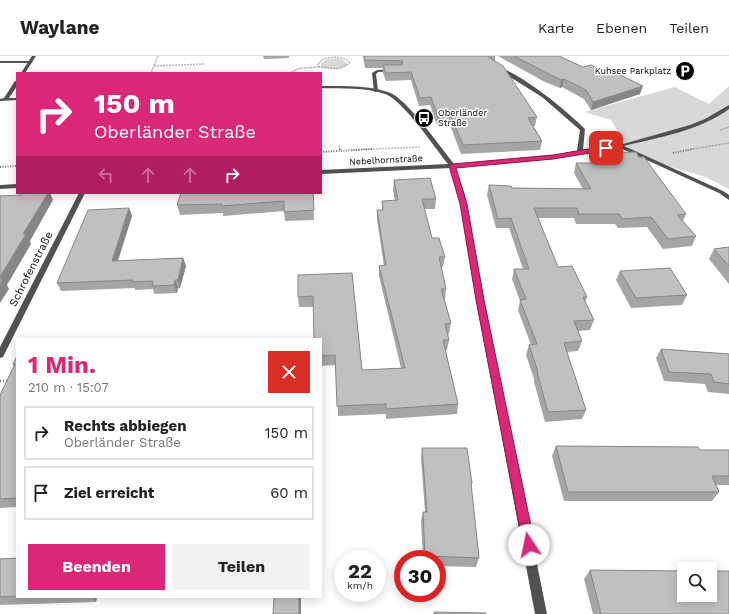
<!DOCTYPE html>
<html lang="de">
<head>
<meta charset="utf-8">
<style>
  :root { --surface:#fff; --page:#f2f2f2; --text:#222; --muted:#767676; --line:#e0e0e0; --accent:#db2777 }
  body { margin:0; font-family:"Work Sans",sans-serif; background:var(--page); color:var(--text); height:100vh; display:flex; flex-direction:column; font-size:15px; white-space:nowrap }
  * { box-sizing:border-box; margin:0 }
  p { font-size:13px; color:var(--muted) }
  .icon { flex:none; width:22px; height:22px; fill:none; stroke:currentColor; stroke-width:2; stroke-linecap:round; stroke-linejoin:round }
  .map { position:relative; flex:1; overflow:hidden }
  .sheet { position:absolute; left:16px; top:282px; width:306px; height:260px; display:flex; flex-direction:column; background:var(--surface); border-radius:0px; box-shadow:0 2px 10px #0003 }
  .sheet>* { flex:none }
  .banner { position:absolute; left:16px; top:16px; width:306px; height:122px; border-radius:0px; box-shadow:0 2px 10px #0003; background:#db2777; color:#fff; overflow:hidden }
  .controls { position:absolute; left:677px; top:506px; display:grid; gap:8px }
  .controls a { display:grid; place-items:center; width:40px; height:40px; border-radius:0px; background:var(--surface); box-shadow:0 2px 10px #0003; font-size:20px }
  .speed { position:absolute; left:334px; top:494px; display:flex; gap:8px; font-size:20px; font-weight:700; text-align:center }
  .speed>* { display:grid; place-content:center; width:52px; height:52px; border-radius:50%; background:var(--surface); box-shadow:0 2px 10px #0003; line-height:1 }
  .speed small { font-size:10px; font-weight:400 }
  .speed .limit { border:6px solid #d22; background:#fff; color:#111 }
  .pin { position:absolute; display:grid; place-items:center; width:34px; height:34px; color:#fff; margin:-17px; border-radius:8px; box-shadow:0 2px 6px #0006 }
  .me { position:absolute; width:44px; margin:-22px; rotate:349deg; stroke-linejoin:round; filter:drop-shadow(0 0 3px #0008) }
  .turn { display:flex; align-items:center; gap:14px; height:84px; padding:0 12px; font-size:18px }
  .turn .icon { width:52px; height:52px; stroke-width:2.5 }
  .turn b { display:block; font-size:28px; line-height:34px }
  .lanes { display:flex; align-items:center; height:38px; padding:0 12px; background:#0003; justify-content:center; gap:20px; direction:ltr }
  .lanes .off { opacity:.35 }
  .round { display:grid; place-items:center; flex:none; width:42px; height:42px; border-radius:0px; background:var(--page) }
  .headline { display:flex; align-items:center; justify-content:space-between; height:68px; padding:0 12px }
  h1 { font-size:24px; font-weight:700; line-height:30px; color:var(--accent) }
  .cta { display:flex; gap:8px; margin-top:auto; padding:8px 12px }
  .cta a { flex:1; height:46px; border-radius:0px; background:var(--accent); color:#fff; font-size:16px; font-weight:700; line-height:46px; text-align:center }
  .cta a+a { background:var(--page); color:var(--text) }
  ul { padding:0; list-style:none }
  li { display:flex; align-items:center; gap:12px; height:54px; margin:0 8px 6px; padding:0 4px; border:2px solid var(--line); border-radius:0px }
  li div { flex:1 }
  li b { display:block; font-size:15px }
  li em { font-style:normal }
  header { display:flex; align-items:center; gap:24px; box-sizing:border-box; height:56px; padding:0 20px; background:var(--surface); border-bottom:1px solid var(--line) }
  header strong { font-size:19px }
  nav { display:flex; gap:22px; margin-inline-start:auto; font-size:14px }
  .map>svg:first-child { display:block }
  .green { fill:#d8d8d8 }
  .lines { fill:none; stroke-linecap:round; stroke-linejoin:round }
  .path-far2 { stroke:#737373; stroke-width:1.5; stroke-dasharray:0.5 1; stroke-linecap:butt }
  .path-far1 { stroke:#737373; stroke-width:2; stroke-dasharray:1 1.5; stroke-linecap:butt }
  .path { stroke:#737373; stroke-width:2.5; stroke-dasharray:1 2; stroke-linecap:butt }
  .lane { fill:#515151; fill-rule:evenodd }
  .street { fill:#515151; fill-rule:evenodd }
  .wall { fill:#a5a5a5 }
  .shaded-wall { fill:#868686 }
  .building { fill:#c0c0c0; stroke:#868686 }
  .route { fill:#db2777; stroke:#8e194d }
  .labels { text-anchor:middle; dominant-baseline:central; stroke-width:3; stroke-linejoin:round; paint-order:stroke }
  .far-poi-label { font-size:9px; fill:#000; stroke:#fff; text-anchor:end }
  .far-street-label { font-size:9px; fill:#000; stroke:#fff }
  .street-label { font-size:11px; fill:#000; stroke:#fff }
</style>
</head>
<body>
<header>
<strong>Waylane</strong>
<nav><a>Karte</a><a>Ebenen</a><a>Teilen</a></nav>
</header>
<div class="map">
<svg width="729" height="558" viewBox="0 0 729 558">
  <rect width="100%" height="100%" fill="#fff"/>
  <path class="green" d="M334,2L343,4L348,8C341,15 331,13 321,11V7L325,4Z
    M729,30V133L706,121L633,100L611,64L584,56L675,31L709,48Z"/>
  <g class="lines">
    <path class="path-far2" d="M334,1L346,3L350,7L339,13L319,11L318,8L323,3Z
      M154,10L205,8
      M151,17L158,0
      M290,17L300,12L319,11
      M720,74L729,71
      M339,89L340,94
      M352,94L420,91
      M687,94L729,87"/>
    <path class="path-far1" d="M340,93V95
      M321,96L372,93
      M673,97L693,93
      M0,111L17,110"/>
    <path class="path" d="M0,325H9"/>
    <path class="lane" d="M0,5H31L33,6L31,7H0Z
      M393,13L395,14V15L378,16L376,18L378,35L374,36L372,17L377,14Z
      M729,49V53C699,75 660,81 624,90L723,135L729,139V144L719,137L616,90L690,69L705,63Z"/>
    <path class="street" d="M32,0H36L25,17H21Z
      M499,11C527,22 563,52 585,73L583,94L619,88L622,90L619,92L553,103L455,111L465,139L484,243L547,558H535L476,243L459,139L450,112L321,118V114L448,108C435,92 403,44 385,38C365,31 342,33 321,32V30C343,30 367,29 388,36C406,41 441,92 454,108L553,99L577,95L580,74L542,41L497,13V12Z
      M15,25H17V30L9,42H17V44L0,45V43L4,42Z
      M17,128V132L0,133V129Z
      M79,137H85L3,301L0,302V291Z"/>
  </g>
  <path class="wall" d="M263,0H289V2L264,3Z
    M363,0H495V5L537,61L535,70H533L542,85L540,94L461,98L450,69H437L430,49L419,50L411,24L386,25L383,17V12H365Z
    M498,0H559L640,38L591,54L584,43L562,31L560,32L545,26Z
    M599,97L639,101L686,158L683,165L696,180L692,190L663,193L647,171L618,172L615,168H576L574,162H538L558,211L587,241L585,247L594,264L590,274L578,275L582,285L578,295L567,296L586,354L582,363L545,366L534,326V323L526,299L529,289H531L518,254L520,245L512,223L514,213H523L509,172H496L487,139L489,129L512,132L583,133L574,117L576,107H596Z
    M394,124L436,143L435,153H424L432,182L445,201L443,211H441L446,233L445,243H444L451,267L449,278H447L449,284L447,294H445L458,348L457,358L386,363V358L338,360L336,309L321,310V283L313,251H299L298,241L352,217L362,314L401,312L379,220V210H384L377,164V154H382V145H395L393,134Z
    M313,137L314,164L285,165L284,155L223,160V157L180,159L177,149Z
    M129,152L132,160L118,205L183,202L186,210L180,232H178L177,237L154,238L153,233L135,234V232L61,235L57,227Z
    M729,191V228L709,203L714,193Z
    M620,215L687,239L682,249L631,252L616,224Z
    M661,293L729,298V338L708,336L705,328L664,325L656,302Z
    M17,300V451L0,452V339L14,310L13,308Z
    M556,390L700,394H729V429H716L719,436L712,445H564L552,400Z
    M422,392L472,427L471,431L479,502L476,511L437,510V503H423L421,465L423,456H425L421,402Z
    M17,502V541H97L96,546L0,549V503Z
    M590,514L729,558H593L584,523Z"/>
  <path class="shaded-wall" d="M564,23L562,31L560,32L561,24Z
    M643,30L640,38L591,54L593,46Z
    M48,137H50L53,144L30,185L31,188L7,229L9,233L0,247V221L23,178Z
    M129,152L132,160L115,213L112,205Z
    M183,202L186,210L180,232L178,224Z
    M175,224L178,232L177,237L174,229Z
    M321,498L322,527L321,519Z
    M92,541H97L96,546Z
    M299,541H301V558H299Z"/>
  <path class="building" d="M364,0H487L503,10L537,61L528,62L542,85L463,89L451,60L438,61L431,41L420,42L411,16L386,17L383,9H402L403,5L365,4Z
    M514,0H559L583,11L591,9L612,19L616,17L643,30L593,46L586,34L564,23L561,24L547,17Z
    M636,96L639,101H644L686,158L677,159L696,180L668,183L651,161L622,163L619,158H579L577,152H534L558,211L572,210L587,241H583L594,264L574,265L582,285L564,287L586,354L548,356L537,316H538L529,289L537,288L520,244L526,243L514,213H529L511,162L498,163L489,129L511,130L512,132L591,133L576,107H605L599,97Z
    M430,122L436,143H422L432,182H439L445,201H439L446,233H441L451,267L445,268L449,284H443L458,348L386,353V348L337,350L335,299L321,300V283H314L313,240L298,241V219L352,217L362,314L405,312L379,210L386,209L377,154H383L382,145L398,144L394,124Z
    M22,137H48L23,178H26L0,221V140L21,139Z
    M181,137H313L314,154L284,156V145L221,150L222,148L177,149Z
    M129,152L112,205L183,202L178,224H175L174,229L152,230L153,225L132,226L133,224L57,227L88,154Z
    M729,191V210L714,193Z
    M670,212L687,239L636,242L620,215Z
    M0,223H3L0,228Z
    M661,293L729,298V328L714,326L711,318L669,316Z
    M17,300V442L0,443V339L15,308H13Z
    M556,390L698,391L700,394H729V420H712L719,436H568Z
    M422,392H467L472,427H471L479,502L425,500L423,456H427Z
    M17,502V540L0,541V503Z
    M590,514L684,515V539H710V515H729V558H601Z
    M274,541H299V558H273Z
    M434,556L486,557V558H434Z"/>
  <path class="route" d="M606,90L609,92V94L553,103L456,112L467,148L484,244L535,489L533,493L529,495L524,493L523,489L476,244L460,148L449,110L452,108L553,99Z"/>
  <defs>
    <g id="parking-disc" transform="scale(1)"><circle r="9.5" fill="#000" stroke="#fff"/><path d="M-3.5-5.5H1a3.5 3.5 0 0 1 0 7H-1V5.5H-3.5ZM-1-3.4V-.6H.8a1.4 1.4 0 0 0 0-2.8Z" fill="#fff"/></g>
    <g id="bus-disc" transform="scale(1)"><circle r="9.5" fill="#000" stroke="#fff"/><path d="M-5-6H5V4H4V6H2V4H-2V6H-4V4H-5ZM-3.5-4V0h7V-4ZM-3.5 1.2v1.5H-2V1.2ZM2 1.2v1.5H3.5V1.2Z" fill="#fff"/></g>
  </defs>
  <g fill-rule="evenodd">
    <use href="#parking-disc" x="685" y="15"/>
    <use href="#bus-disc" x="424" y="62"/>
  </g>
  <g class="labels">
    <g class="far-poi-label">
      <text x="671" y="15">Kuhsee Parkplatz</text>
      <text x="438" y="57" text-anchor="start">Oberländer<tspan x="438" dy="10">Straße</tspan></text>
    </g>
    <g class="far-street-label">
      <text transform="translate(386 104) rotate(-3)">Nebelhornstraße</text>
    </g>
    <g class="street-label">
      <text transform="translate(31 213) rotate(-63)">Schrofenstraße</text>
    </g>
  </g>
</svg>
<div class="controls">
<a><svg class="icon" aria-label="search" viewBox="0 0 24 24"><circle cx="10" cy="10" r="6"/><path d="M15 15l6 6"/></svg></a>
</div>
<div class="speed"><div>22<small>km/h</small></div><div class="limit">30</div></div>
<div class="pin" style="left:606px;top:92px;background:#d93025"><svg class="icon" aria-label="arrive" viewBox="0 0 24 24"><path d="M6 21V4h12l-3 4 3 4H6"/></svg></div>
<svg class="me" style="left:529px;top:489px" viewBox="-20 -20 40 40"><circle r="19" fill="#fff"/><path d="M0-13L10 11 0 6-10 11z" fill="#db2777"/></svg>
<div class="banner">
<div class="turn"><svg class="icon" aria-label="right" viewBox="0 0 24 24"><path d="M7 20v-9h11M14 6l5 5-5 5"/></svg><div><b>150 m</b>Oberländer Straße</div></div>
<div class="lanes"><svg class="icon off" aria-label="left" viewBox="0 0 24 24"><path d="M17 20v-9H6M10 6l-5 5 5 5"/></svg><svg class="icon off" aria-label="ahead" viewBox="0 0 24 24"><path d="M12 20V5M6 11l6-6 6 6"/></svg><svg class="icon off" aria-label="ahead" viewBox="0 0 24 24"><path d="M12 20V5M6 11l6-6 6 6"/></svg><svg class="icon" aria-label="right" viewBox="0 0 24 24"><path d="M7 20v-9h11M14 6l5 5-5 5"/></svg></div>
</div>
<section class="sheet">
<div class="headline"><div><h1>1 Min.</h1><p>210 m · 15:07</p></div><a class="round" style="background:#d93025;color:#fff"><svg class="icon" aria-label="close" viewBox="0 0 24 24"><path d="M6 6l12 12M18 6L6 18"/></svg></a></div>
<ul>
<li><svg class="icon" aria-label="right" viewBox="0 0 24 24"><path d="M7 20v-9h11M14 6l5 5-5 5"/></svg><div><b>Rechts abbiegen</b><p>Oberländer Straße</p></div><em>150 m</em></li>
<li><svg class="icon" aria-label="arrive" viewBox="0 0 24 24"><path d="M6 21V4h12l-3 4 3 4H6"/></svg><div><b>Ziel erreicht</b></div><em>60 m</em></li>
</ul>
<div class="cta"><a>Beenden</a><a>Teilen</a></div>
</section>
</div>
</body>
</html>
